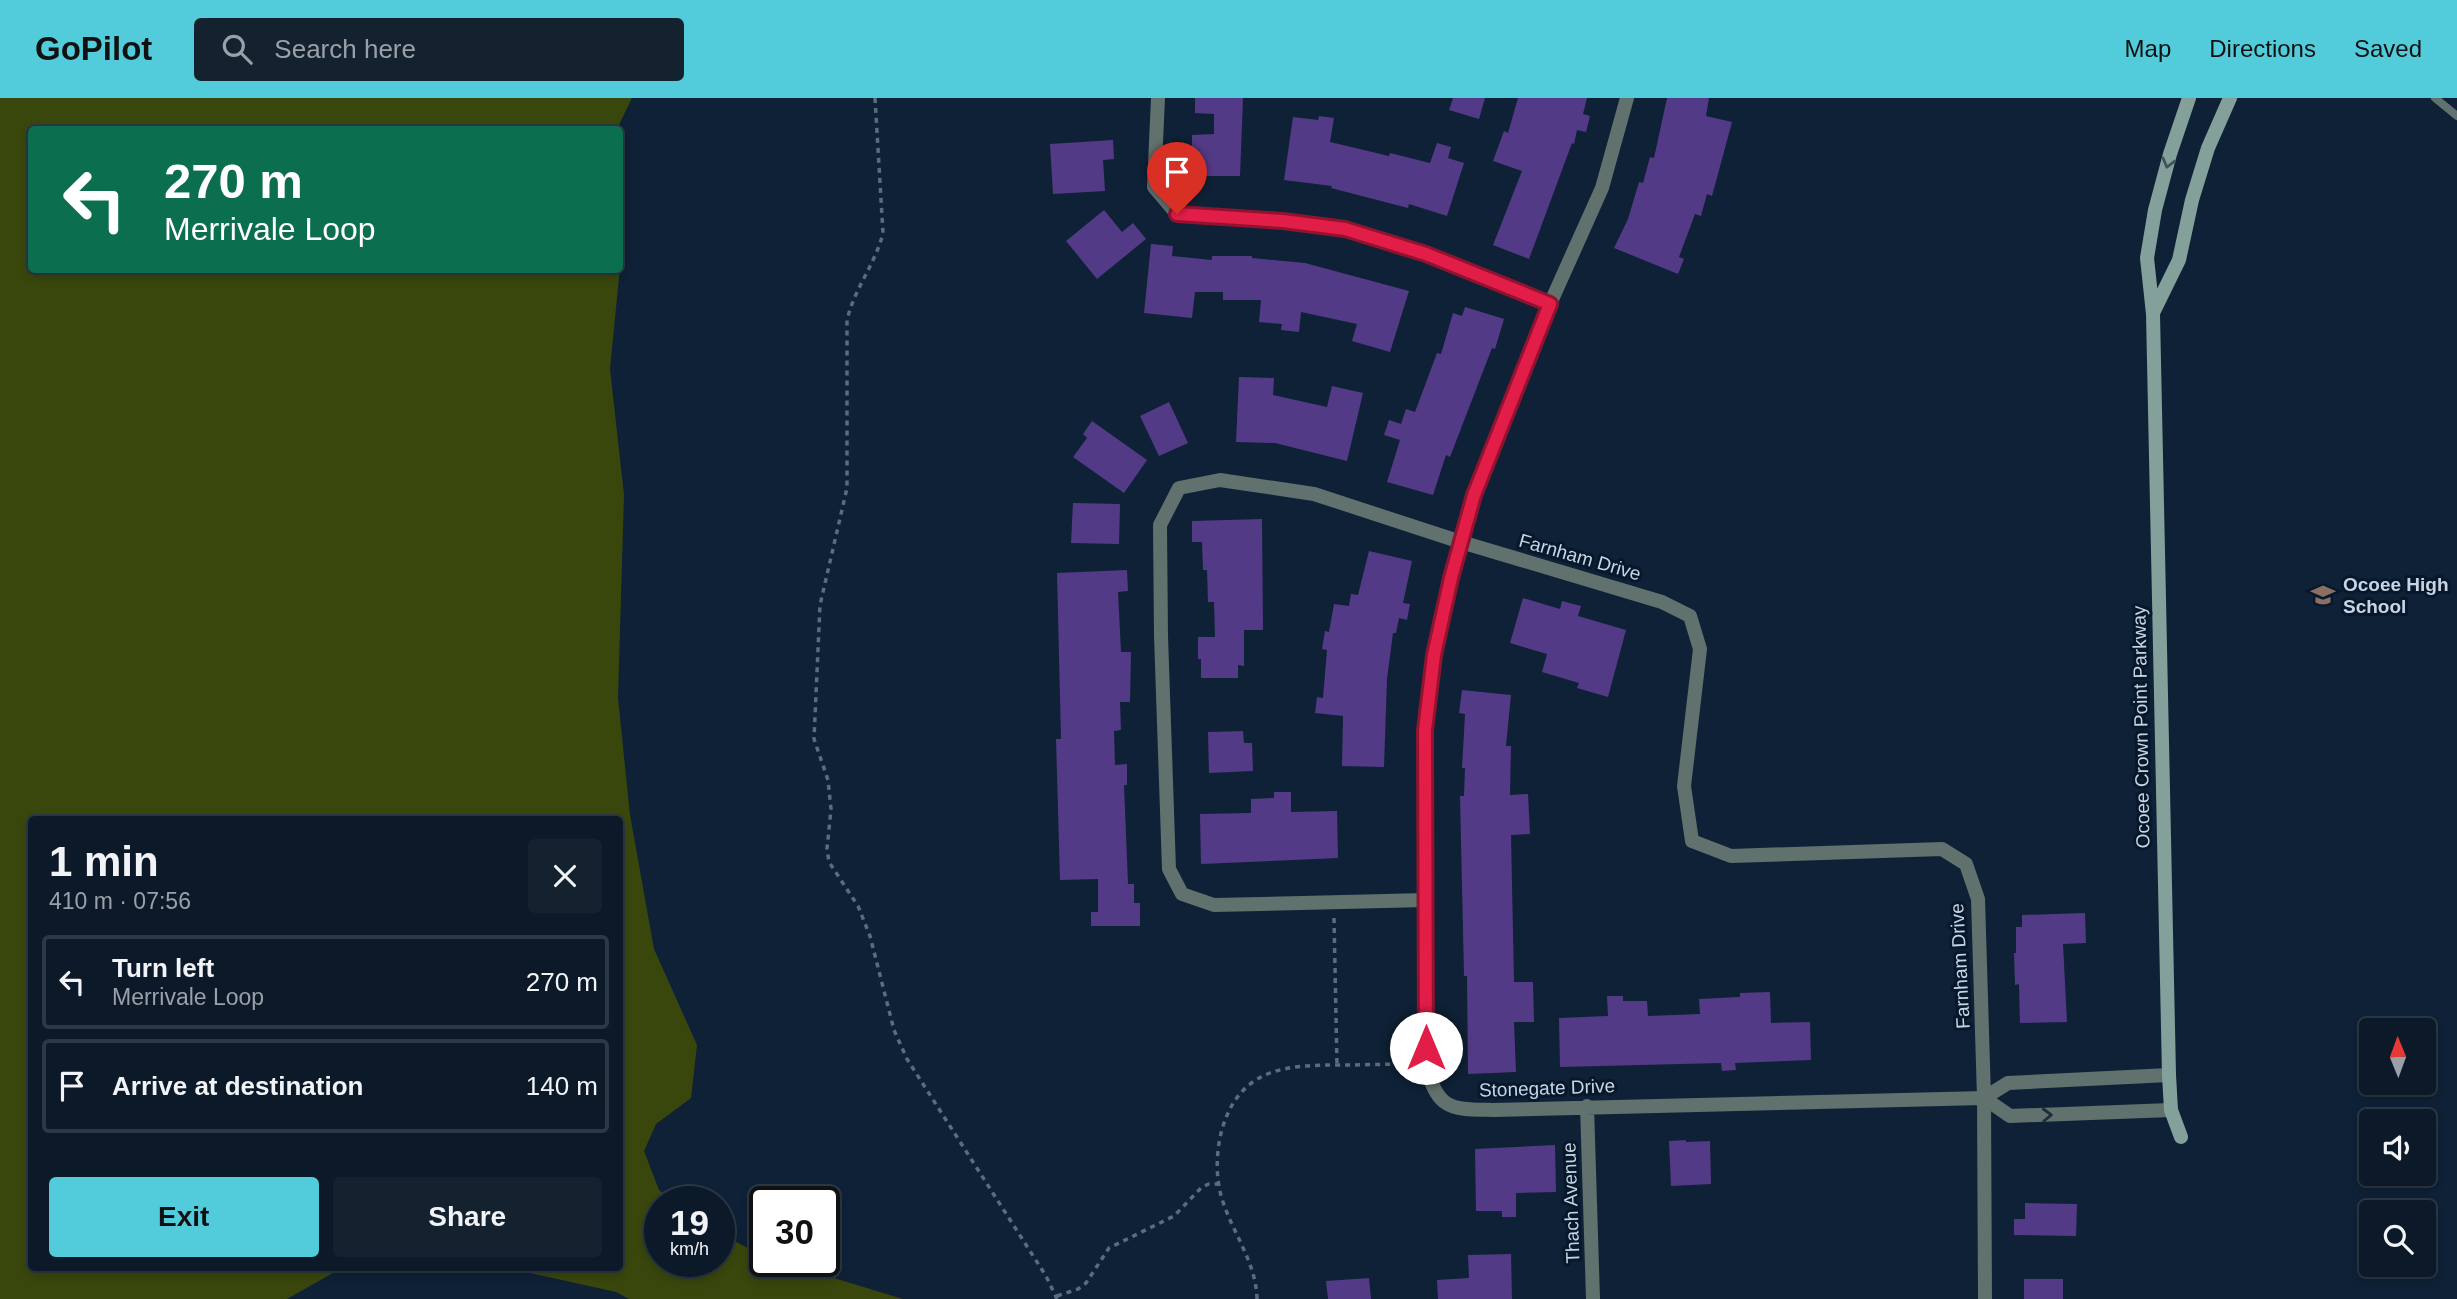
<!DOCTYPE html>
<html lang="en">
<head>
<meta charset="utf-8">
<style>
  :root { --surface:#0b1928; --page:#142230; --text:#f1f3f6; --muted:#9aa0a8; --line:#2b3845; --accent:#52cbda }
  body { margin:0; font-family:Helvetica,sans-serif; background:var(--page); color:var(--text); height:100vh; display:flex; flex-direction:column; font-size:26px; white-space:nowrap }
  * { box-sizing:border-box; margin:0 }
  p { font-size:23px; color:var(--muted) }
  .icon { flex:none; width:38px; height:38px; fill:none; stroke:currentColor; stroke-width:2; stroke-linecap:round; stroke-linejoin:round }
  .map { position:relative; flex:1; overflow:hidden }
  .drawer { position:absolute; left:28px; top:718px; width:595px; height:455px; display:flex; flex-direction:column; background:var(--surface); border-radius:7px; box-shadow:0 4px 10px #0003,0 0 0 2px var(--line) }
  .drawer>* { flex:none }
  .banner { position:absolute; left:28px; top:28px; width:595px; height:147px; border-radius:7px; box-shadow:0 4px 10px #0003,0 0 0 2px var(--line); background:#0b6e4f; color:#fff; overflow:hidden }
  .needle { width:46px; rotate:359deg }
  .fabs { position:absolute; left:2359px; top:920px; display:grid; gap:14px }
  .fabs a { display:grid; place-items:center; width:77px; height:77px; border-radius:7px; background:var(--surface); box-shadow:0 4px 10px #0003,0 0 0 2px var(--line); font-size:35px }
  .speed { position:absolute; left:644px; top:1088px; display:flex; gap:14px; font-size:35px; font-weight:700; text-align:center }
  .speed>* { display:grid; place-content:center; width:91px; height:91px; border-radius:50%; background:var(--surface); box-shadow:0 4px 10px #0003,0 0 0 2px var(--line); line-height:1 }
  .speed small { font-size:18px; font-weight:400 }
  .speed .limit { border:4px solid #111; border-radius:10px; background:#fff; color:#111 }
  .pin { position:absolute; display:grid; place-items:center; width:60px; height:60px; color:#fff; margin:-72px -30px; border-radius:50% 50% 50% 0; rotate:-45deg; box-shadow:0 0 7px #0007 }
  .pin .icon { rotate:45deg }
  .me { position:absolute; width:77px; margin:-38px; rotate:0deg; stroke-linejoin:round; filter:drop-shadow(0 0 5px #0008) }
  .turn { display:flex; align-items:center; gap:24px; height:147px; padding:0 21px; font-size:32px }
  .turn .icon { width:91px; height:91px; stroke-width:2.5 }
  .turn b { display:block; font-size:49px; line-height:60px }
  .round { display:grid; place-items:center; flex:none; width:74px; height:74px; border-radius:7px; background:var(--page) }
  .summary { display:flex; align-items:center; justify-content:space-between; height:119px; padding:0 21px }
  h1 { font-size:42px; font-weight:700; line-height:52px }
  .cta { display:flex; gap:14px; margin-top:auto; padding:14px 21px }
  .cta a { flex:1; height:80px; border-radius:7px; background:var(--accent); color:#111; font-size:28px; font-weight:700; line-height:80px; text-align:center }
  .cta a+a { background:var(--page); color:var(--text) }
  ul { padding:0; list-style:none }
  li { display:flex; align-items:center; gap:21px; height:94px; margin:0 14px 10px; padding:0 7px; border:4px solid var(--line); border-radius:7px }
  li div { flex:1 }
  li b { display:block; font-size:26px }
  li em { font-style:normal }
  header { display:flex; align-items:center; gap:42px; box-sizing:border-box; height:98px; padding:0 35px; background:var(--accent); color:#111 }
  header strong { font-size:33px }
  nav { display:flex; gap:38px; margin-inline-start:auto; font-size:24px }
  .search { width:490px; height:63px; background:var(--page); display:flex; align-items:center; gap:18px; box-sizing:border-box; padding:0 24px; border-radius:7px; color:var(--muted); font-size:26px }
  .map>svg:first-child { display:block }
  .green { fill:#39470d }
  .building { fill:#533a86 }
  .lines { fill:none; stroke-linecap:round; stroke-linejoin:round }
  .path { stroke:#5c6b7d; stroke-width:3.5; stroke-dasharray:5 5; stroke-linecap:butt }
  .lane { stroke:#60716e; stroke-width:8 }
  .street { stroke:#60716e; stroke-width:14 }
  .secondary { stroke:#84a09a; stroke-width:14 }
  .oneway { stroke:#3f555e }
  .oneway2 { stroke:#1c2e3c }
  .route-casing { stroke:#92132f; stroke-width:18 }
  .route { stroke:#e11d48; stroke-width:12 }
  .labels { text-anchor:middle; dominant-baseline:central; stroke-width:6; stroke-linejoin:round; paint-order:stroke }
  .street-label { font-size:19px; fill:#c9d4e3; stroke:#06182c }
  .poi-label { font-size:19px; font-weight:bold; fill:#c9d4e3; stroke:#06182c; text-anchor:start }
</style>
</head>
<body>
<header>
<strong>GoPilot</strong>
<div class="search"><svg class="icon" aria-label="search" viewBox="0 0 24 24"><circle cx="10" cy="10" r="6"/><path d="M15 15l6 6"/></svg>Search here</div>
<nav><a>Map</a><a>Directions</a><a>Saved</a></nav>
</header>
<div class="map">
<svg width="2457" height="1201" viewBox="0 0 2457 1201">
  <rect width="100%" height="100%" fill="#0f2136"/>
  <path class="green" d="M0,0H632L617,31L32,32V172H620V160V169L610,271L624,397L618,600L630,717L654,851L697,947L691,1000L656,1026L644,1053L659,1092L673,1104H660V1164H719V1135L765,1159V1164H781L903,1201H629L616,1194L503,1169H620V721H32V1169H450L333,1175L287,1201H0Z"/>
  <path class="building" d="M1195,0H1243L1240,78H1192V37L1214,36V16L1195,15Z
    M1453,0H1485L1479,21L1449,12Z
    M1518,0H1587L1583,16L1590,18L1586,34L1577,32L1574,46L1572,45L1529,161L1493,147L1522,73L1493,63L1504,33L1508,35Z
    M1667,0H1709L1706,18L1732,24L1712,98L1707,96L1701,118L1695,116L1679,159L1684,161L1678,176L1614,150L1628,121L1639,84L1643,85L1650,59L1654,60Z
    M1319,18L1334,20L1330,44L1389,58L1390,55L1430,65L1437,45L1451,49L1448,60L1464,65L1447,118L1409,106L1408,110L1331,90L1332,88L1284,82L1293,19L1318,22Z
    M1113,42L1114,61L1103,62L1105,93L1053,96L1050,46Z
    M1104,112L1122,134L1133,125L1146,141L1097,181L1066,143Z
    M1151,146L1173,148L1172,158L1212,162V158H1252V160L1305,165L1409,193L1390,254L1352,243L1357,226L1301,214L1299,234L1281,232L1282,226L1259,224L1261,202H1223V194H1195L1192,220L1144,215Z
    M1465,209L1504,221L1495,251L1492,250L1450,359L1446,357L1433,397L1387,384L1400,342L1384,337L1389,322L1401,326L1406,311L1415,314L1437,255L1441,256L1453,215L1462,218Z
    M1239,279L1274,280L1273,297L1327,309L1332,288L1363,295L1347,363L1275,345L1236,344Z
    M1169,304L1188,345L1159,358L1140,318Z
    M1092,323L1147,362L1124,395L1073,359L1087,340L1083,336Z
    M1073,405L1120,406L1119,446L1071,445Z
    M1262,421L1263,532H1244V568L1238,567V580H1201V561H1198V539H1215L1214,504H1208L1207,472H1203L1202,444H1192V423Z
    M1369,453L1412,463L1403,505L1410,506L1407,522L1399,520L1396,535H1393L1387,581L1384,669L1342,668L1343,618L1315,615L1317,599L1323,600L1327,552L1322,551L1325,533L1329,534L1334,506L1349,508L1351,496L1358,497Z
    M1127,472L1128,493L1118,494L1121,554H1131L1130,604H1120L1121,632L1114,633L1115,667L1127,666V687H1124L1128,786H1134V805H1140V828H1091V814H1098V781L1060,782L1056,641H1061L1057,475Z
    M1523,500L1560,511L1562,503L1581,508L1578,518L1626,532L1608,599L1577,590L1579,585L1542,574L1547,556L1510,545Z
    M1462,592L1511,597L1506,648H1511L1510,697L1528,696L1530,736L1511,737L1514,884H1533L1534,924H1514L1516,974L1468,976L1467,878H1464L1460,698H1464L1465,670H1462L1465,616L1459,615Z
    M1243,633L1244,645H1252L1253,673L1209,675L1208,634Z
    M1274,694H1291V714L1337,713L1338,760L1201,766L1200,716L1251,715V701L1274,700Z
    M2085,815L2086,845L2063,846L2067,924L2020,925L2019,886L2015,887L2014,855H2016V829H2022V817Z
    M1770,894L1771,925L1810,924L1811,962L1735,965L1736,972L1722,973L1721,965L1560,969L1559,920L1608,918L1607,898H1623V903H1647L1648,918L1700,916L1699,901L1740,899V895Z
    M1686,1042V1044L1710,1043L1711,1086L1671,1088L1669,1043Z
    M1555,1047L1556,1094L1516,1095V1119H1502V1113H1476L1475,1051Z
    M2025,1105L2077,1106L2076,1138L2014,1137V1121H2025Z
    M1511,1156L1512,1201H1438L1437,1182L1469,1180L1468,1157Z
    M1369,1180L1371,1201H1328L1326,1183Z
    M2024,1181H2063V1201H2024Z"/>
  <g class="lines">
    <path class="path" d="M875,0L883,135C875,167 855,189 847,222V390L820,507L814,641L828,682L831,711L827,751L829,764L858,808L870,838L894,932L907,961L1046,1178L1057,1201
      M1334,820L1337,967
      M1057,1198L1078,1191L1086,1185L1109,1150L1174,1118L1202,1089L1209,1086H1218
      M1257,1201C1256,1164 1233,1136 1222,1101C1215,1078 1216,1051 1223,1028C1242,969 1288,967 1340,967C1363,967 1387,966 1410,966"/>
    <path class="lane" d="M2435,0L2457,18"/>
    <path class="street" d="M1158,0L1154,89L1177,116L1283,123L1345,131L1426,156L1550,206
      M1627,0L1602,90L1550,206L1473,396L1451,480L1434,557L1425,632L1424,724L1426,969C1439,1013 1451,1011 1493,1012L1984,1000L2008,985L2169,977
      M1426,802L1214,807L1182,796L1169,771L1161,538L1160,427L1179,390L1220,382L1314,396L1461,444L1662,504L1690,518L1700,551L1684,688L1692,743L1731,758L1942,751L1966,766L1978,801L1984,1000L1985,1201
      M1984,1000L2010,1018L2171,1012
      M1587,1008L1593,1201"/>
    <path class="secondary" d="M2153,215L2179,162L2192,102L2208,50L2230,0
      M2181,1039L2171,1012L2169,977L2153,216L2147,160L2155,112L2170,56L2189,0"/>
  </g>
  <defs><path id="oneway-chevron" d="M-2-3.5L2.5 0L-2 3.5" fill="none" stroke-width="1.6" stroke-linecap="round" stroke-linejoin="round" transform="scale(1.75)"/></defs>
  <use class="oneway" href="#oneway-chevron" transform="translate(2168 65) rotate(105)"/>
  <use class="oneway2" href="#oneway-chevron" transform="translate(2047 1017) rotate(-2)"/>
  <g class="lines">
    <g class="route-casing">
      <path id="route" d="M1177,116L1283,123L1345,131L1426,156L1550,206L1474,397L1451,480L1434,557L1425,632L1426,950"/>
    </g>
    <use href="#route" class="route"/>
  </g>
  <defs>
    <g id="school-bare" transform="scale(1.89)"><path d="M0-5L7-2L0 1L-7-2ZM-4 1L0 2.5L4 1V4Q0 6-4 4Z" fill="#8d6e63" stroke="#06182c" stroke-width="2.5" paint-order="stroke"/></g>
  </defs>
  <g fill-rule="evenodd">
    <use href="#school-bare" x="2323" y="497"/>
  </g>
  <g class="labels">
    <g class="street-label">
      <text transform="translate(1580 459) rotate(16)">Farnham Drive</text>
      <text transform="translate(2141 629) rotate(-91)">Ocoee Crown Point Parkway</text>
      <text transform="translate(1960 868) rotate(-93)">Farnham Drive</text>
      <text transform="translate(1547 990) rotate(-2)">Stonegate Drive</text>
      <text transform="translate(1571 1105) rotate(-92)">Thach Avenue</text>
    </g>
    <g class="poi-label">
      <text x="2343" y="486">Ocoee High<tspan x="2343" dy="22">School</tspan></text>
    </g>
  </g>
</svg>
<div class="fabs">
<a><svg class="needle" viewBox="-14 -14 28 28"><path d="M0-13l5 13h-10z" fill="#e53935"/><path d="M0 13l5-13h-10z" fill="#9aa0a8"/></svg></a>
<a><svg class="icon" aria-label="sound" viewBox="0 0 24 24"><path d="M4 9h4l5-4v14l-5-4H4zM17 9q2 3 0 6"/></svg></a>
<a><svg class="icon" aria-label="search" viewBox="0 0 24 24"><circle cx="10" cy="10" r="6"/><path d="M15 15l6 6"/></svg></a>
</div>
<div class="speed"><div>19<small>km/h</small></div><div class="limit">30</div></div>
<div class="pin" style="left:1177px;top:116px;background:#d93025"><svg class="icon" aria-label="arrive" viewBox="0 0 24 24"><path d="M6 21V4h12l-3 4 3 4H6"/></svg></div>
<svg class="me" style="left:1426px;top:950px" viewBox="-20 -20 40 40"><circle r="19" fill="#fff"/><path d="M0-13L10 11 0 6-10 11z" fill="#e11d48"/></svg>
<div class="banner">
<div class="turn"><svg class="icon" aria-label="left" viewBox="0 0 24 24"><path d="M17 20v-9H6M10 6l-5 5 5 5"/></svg><div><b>270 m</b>Merrivale Loop</div></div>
</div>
<section class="drawer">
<div class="summary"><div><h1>1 min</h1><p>410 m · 07:56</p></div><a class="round"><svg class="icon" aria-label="close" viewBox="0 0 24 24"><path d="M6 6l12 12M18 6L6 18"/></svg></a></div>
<ul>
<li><svg class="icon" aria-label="left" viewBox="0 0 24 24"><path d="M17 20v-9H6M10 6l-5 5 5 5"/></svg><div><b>Turn left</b><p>Merrivale Loop</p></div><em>270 m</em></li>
<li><svg class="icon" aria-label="arrive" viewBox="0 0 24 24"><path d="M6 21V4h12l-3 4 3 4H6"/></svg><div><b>Arrive at destination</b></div><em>140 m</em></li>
</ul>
<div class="cta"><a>Exit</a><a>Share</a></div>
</section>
</div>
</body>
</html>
